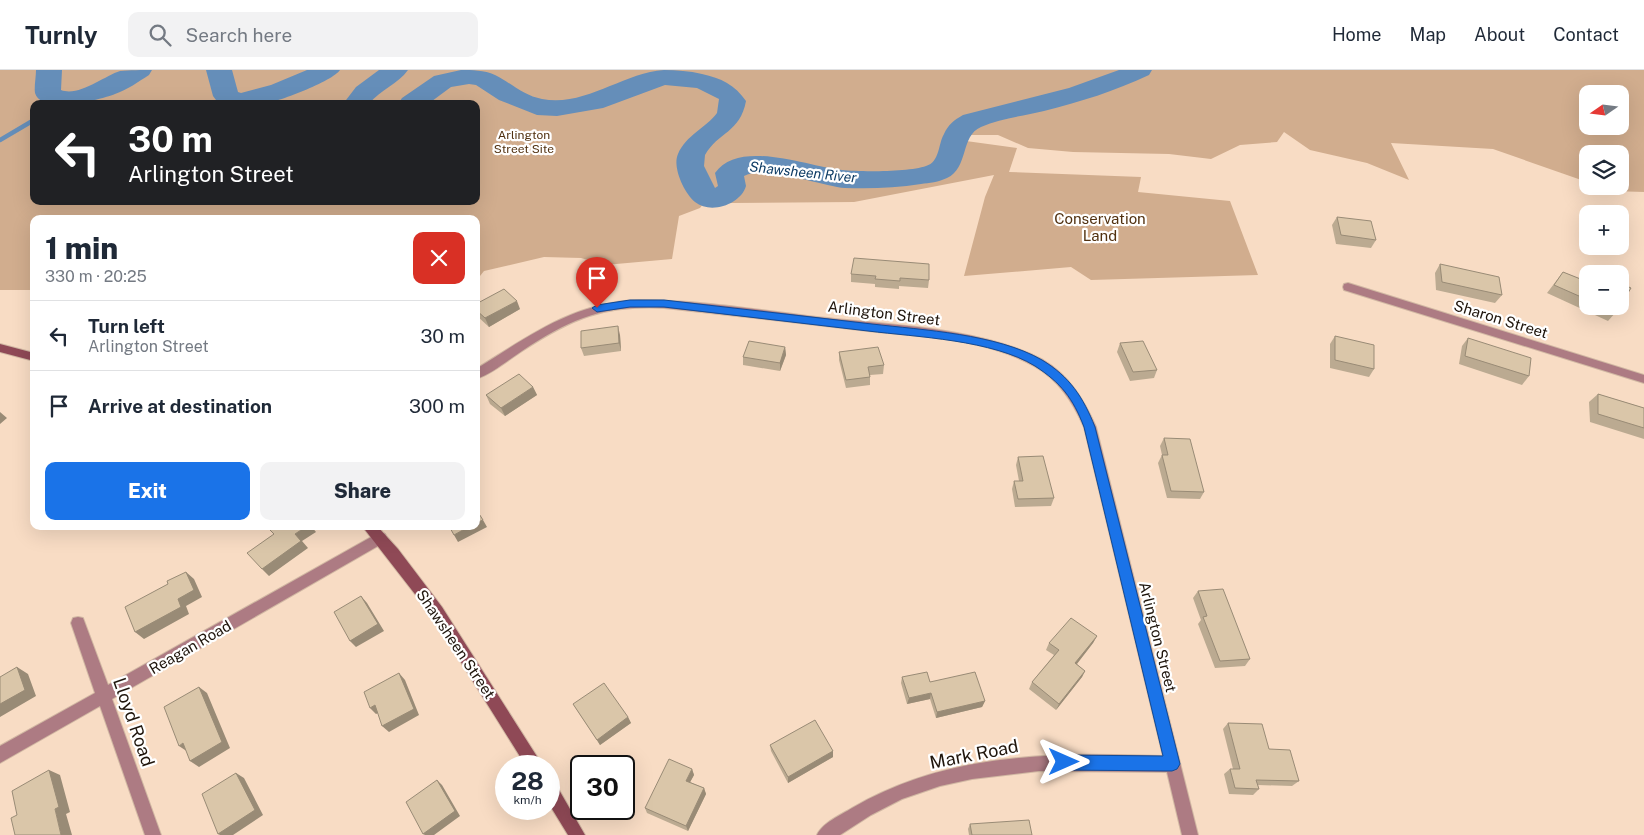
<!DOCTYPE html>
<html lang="en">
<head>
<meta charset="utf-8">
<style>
  :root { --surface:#fff; --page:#f2f2f3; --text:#1f2937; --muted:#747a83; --line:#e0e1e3; --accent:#1a73e8 }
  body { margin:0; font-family:"Public Sans",sans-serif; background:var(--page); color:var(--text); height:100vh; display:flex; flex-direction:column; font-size:19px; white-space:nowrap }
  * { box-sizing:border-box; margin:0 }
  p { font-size:16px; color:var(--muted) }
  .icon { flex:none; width:28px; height:28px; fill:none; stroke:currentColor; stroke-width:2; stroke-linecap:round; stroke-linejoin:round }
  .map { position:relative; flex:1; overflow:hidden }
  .side { position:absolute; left:30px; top:145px; width:450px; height:315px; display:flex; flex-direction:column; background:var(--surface); border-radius:10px; box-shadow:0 5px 20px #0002 }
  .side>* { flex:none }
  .guide { position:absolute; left:30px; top:30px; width:450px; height:105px; border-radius:10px; box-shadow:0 5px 20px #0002; background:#202124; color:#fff; overflow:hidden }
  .needle { width:32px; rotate:256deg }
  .buttons { position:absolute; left:1579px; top:15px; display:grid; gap:10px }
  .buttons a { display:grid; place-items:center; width:50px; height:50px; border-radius:10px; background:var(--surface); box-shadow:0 5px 20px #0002; font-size:25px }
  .speed { position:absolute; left:495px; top:685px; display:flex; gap:10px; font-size:25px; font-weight:700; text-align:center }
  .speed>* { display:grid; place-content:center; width:65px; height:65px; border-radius:50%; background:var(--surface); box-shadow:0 5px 20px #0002; line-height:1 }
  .speed small { font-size:12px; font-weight:400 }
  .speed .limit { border:2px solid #111; border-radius:8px; background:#fff; color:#111 }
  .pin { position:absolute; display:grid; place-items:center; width:42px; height:42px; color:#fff; margin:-51px -21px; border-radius:50% 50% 50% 0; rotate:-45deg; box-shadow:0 0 5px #0007 }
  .pin .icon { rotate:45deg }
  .me { position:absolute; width:55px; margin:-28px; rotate:90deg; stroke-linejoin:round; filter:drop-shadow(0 0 4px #0008) }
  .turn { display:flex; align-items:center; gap:18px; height:105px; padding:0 15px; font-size:22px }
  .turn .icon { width:65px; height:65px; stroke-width:2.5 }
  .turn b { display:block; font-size:35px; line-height:42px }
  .round { display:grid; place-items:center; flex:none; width:52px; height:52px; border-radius:10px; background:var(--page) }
  .overview { display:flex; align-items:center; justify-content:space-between; height:85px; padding:0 15px }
  h1 { font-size:30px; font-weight:800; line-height:38px }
  .action { display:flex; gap:10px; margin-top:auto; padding:10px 15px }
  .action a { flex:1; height:58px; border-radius:10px; background:var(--accent); color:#fff; font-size:20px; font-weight:800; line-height:58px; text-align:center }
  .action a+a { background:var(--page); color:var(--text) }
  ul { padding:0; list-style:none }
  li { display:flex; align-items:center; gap:15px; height:70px; padding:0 15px; border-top:1px solid var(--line) }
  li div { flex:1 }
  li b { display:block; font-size:19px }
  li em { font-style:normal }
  header { display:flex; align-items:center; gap:30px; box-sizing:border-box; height:70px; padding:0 25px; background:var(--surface); border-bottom:1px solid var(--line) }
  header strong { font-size:24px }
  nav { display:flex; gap:28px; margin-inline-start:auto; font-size:18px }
  .search { width:350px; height:45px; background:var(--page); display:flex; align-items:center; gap:12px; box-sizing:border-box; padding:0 18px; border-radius:10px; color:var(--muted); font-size:19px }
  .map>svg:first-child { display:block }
  .green { fill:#d1ad8e; fill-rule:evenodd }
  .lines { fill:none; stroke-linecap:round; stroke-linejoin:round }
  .stream { stroke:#658eb9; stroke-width:4.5 }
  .river { fill:#658eb9; fill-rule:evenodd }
  .street-casing { stroke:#d1b8a3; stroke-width:2 }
  .secondary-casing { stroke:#d1b8a3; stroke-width:2 }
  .street { fill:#ad7b83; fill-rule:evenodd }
  .secondary { fill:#8f4956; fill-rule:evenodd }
  .wall { fill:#bbaa91 }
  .shaded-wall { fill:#998b76 }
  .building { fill:#dac6a9; stroke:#998b76 }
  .route { fill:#1a73e8; stroke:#114b97 }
  .labels { text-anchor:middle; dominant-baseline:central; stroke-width:4.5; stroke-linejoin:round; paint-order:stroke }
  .far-park-label { font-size:12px; fill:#513110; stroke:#fff }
  .far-water-label { font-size:14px; font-style:italic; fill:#0e3c65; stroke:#fff }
  .park-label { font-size:15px; fill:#513110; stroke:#fff }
  .street-label { font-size:15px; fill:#1f150c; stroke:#fff }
  .near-street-label { font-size:18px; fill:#1f150c; stroke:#fff }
</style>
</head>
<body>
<header>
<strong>Turnly</strong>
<div class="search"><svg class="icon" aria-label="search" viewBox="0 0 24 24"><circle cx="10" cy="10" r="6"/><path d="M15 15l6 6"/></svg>Search here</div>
<nav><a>Home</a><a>Map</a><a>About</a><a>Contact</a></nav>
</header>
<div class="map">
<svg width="1644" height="765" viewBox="0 0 1644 765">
  <rect width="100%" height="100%" fill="#f8dcc4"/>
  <path class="green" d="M0,0H1644V122L1613,121L1599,116H1620V84H1588L1587,112L1493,79L1391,73L1409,110L1367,93L1310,80L1284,62L1277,72L1240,75L1211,89L1169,84L1073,82L1028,78L998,65H971L966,71L1017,78L1009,102L1141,107L1138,122L1230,131L1258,205L1091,210L1071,197L964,206L985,127L994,105L854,132L731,133L709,126L700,138L679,146L672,189L605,195L581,188L544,187L484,201L476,211V149H34V220H0ZM1588,24H1620V56H1588ZM34,34H476V131H34Z"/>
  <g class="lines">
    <path class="stream" d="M61,34L65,31
      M0,70L34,50"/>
    <path class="river" d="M36,0H62L61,20C79,27 104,6 120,1C129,0 143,0 152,0L149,5C138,12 127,20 115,24C101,30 40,44 35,23C34,17 36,7 36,0Z
      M206,0H232L238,22L241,23L271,15L307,0H340C333,11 276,33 262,34C248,35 233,34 219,34L213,26Z
      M379,0H408C398,14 380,20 369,34H343L356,17Z
      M461,0C472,0 484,0 495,5C511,13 524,26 542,29C586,37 622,3 664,0C677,0 689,1 702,4C721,8 735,15 746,31C740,63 718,62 705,85L704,96L715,118L718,116L715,103C739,68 809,97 842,100C861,102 909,102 926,96C940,92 938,74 944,64C948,55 954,50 963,45L1069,18L1119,0H1152L1149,5C1115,21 1080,32 1044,41C1024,46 1001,48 981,57C960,66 969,98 947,108C939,112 929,113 921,114C896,118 870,119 845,118C821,116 764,94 744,106L746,116C741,134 711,145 695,132C684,123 672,97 678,84C686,65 706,58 717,43L719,29L697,18L665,15L603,38L557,46L537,45L499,30L476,15L469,14L451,17L428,34H398L402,28L434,6Z"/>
    <g class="street-casing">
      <path id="street" d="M1348,213L1644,305V313L1344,220L1343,217L1344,214Z
        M639,230C698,230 758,240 817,247C886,255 982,257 1043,290C1069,305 1084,330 1096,357L1198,765H1182L1167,702L1039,701L972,709L940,716L902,729L871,745L840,765H817C822,753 841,745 852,738C950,681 1054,683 1163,686L1084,357C1073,332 1059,310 1034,296C985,268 924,267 868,261C800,253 732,245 664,238C604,235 572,248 522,281C508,290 492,304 476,309V299C529,266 574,232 639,230Z
        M380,462L385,464L387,468L385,472L112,629L161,765H145L100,636L0,693V676L95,623L71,553L73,548L78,547L83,548L108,615Z"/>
    </g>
    <g class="secondary-casing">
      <path id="secondary" d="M0,274L34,283V291L0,282Z
        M362,456H377L398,479L442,537L543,696H526L432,546Z
        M549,711L555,713L585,765H568L549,734Z"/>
    </g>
    <use href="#street" class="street"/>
    <use href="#secondary" class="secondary"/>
  </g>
  <path class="wall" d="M1337,147L1376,170L1371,178L1336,174L1332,155Z
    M1440,194L1502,225L1495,233L1436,220L1435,203Z
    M1563,202L1588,212V236H1620L1616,242L1608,251L1547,223Z
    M851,204L929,210L928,218L899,216V219L875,217V214L851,212Z
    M476,234L520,239L489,257L476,245Z
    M620,265L621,281L584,286L581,278Z
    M1335,266L1374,299L1369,307L1330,298V274Z
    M1468,268L1529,306L1522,315L1459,294L1462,276Z
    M1120,273L1157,300L1154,308L1130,311L1117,282Z
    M785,277L786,285L780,301L743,295V287Z
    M839,282L884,295L883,304L870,305V315L846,318L839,290Z
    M533,317L537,325L505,346L490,334L486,325Z
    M1598,324L1644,338V369L1590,352L1589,332Z
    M1164,368L1204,422L1200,429L1167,428L1158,393L1162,385L1160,376Z
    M1018,387L1054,428L1051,436L1015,437L1012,419L1014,411H1019L1016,395Z
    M1198,521L1250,589L1245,596L1215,598L1198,554L1201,550L1193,528Z
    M1097,566L1093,573L1077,594L1085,601L1082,607L1056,640L1029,619L1032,612L1054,585L1046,580L1049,573Z
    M902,607L930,612L985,631L982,637L936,648L930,629L907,634L901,613Z
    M573,634L628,647L631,653L600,675Z
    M1228,653L1269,679L1299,711L1292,716L1258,715L1259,719L1253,725L1229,724L1224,704L1230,699H1233L1223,659Z
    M770,675L833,681V687L788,713L771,681Z
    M692,699L694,705L690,712L704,718L706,724L688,761L647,743L645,738Z
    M970,754L1032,765H969L968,759Z"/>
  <path class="shaded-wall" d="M517,231L520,239L489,257L485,248Z
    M618,256L620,265L621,281L619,273Z
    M785,277L786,285L780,301V293Z
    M533,317L537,325L505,346L501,338Z
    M0,342L7,348L0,354Z
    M483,450L487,457L458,472L454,465L470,456H476V453Z
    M307,456H311L316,462L302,471L308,478L269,506L262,499L295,464Z
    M186,502L194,509L202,527L186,536L189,544L144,569L135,562L178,529Z
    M361,526L367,533L384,561L356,577L350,571Z
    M1097,566L1093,573L1072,600L1075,593Z
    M17,597L28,604L36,626L0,647V634Z
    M1085,601L1082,607L1056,640L1059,634Z
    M399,603L405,610L419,645L389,662L382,656Z
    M199,617L207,623L230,678L199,697L190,691Z
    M931,623L930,629L907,634L909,628Z
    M985,631L982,637L936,648L937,642Z
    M375,635L381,642L376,644L370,638Z
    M628,647L631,653L600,675L597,670Z
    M183,673L188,682L179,676Z
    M833,681V687L788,713V707Z
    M692,699L694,705L688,716L686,711Z
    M49,700L60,705L70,742L66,744L72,765H61L55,739Z
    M236,703L244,708L263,745L233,765H220L218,764Z
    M437,710L442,715L460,746L434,765H425L423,764Z
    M704,718L706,724L688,761L686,756Z"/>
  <path class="building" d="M1337,147L1371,151L1376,170L1341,165Z
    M854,188L929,194V210L900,208V211L875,209L876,206L851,204Z
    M1440,194L1499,207L1502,225L1442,212Z
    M1563,202L1588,212V230L1554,215Z
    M1620,213L1631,218L1620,236Z
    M504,219L517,231L485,248L476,240V234Z
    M1602,236H1620L1616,242Z
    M618,256L619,273L581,278V261Z
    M1335,266L1374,275V299L1335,290Z
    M1468,268L1531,288L1529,306L1465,286Z
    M749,271L785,277L780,293L743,287Z
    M1143,271L1157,300L1133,302L1120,273Z
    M878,277L884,295L868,297L870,307L846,310L839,282Z
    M519,304L533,317L501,338L486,325Z
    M1598,324L1644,338V358L1598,344Z
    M1164,368L1190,369L1204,422L1171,421L1162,385H1168Z
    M1043,386L1054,428L1018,429L1014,411H1023L1018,387Z
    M476,439L483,450L476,453Z
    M266,456H307L295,464L301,471L262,499L247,483L274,464Z
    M449,456H470L454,465Z
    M186,502L194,520L178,529L181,537L135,562L125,537L168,514L167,511Z
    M1223,519L1250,589L1220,591L1203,547L1207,546L1198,521Z
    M361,526L378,554L350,571L334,542Z
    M1071,548L1097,566L1075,593L1085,601L1059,634L1032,612L1059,580L1049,573Z
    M17,597L25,620L0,634V607Z
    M927,602L930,612L975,602L985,631L937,642L931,623L909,628L902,607Z
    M399,603L414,639L382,656L375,635L370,638L364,622Z
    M604,613L628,647L597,670L573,634Z
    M199,617L222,672L190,691L183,673L179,676L164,637Z
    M815,650L833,681L788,707L770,675Z
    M1228,653L1262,654L1269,679L1290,680L1299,711L1256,710L1259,719L1235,718L1230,699H1240Z
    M669,689L692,699L686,711L704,718L686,756L645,738Z
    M49,700L59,737L55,739L61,765H15L11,748L17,745L12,721Z
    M236,703L255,740L218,764L202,724Z
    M437,710L455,741L423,764L406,732Z
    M1029,750L1032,765H972L970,754Z"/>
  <path class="route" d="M630,230H664C733,238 803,246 872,254C923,260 997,264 1042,290C1070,307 1083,327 1095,357L1180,694L1177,699L1172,701L1064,700L1059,697L1057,692L1059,687L1064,685L1163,686L1084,357C1073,328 1061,313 1035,296C993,270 917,267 868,261C800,253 732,245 664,237H630L597,242L592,238L597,235Z"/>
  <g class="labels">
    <g class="far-park-label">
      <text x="524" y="65">Arlington<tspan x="524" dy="14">Street Site</tspan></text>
    </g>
    <g class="far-water-label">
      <text transform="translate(803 102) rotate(6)">Shawsheen River</text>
    </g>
    <g class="park-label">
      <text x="1100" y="148">Conservation<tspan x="1100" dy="17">Land</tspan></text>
    </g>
    <g class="street-label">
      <text transform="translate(884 243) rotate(7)">Arlington Street</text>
      <text transform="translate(1501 249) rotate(17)">Sharon Street</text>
      <text transform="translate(1158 567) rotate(76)">Arlington Street</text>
      <text transform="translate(456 574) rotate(56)">Shawsheen Street</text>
      <text transform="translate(190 577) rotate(-30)">Reagan Road</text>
    </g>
    <g class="near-street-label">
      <text transform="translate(134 652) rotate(71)">Lloyd Road</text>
      <text transform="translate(974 684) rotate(-11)">Mark Road</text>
    </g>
  </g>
</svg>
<div class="buttons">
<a><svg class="needle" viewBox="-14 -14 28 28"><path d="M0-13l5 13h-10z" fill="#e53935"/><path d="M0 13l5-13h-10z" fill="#747a83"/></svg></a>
<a><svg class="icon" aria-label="layers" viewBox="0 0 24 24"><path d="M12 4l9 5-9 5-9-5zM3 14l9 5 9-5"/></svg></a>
<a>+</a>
<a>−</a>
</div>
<div class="speed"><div>28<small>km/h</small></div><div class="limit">30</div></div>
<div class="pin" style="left:597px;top:238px;background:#d93025"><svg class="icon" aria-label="arrive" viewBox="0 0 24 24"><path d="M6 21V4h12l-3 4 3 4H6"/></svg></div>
<svg class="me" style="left:1064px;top:692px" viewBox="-20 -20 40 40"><path d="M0-17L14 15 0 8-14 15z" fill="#1a73e8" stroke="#fff" stroke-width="4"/></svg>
<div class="guide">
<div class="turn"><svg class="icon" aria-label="left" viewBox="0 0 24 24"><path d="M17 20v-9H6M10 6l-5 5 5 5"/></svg><div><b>30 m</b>Arlington Street</div></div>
</div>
<section class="side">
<div class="overview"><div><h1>1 min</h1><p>330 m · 20:25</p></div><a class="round" style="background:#d93025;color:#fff"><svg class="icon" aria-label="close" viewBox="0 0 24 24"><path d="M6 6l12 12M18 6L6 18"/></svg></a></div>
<ul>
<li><svg class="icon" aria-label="left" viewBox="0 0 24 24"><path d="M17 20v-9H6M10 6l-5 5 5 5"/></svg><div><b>Turn left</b><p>Arlington Street</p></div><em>30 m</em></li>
<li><svg class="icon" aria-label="arrive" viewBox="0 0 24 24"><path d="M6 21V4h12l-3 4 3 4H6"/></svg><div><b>Arrive at destination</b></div><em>300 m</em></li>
</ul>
<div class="action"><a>Exit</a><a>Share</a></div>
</section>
</div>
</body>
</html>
